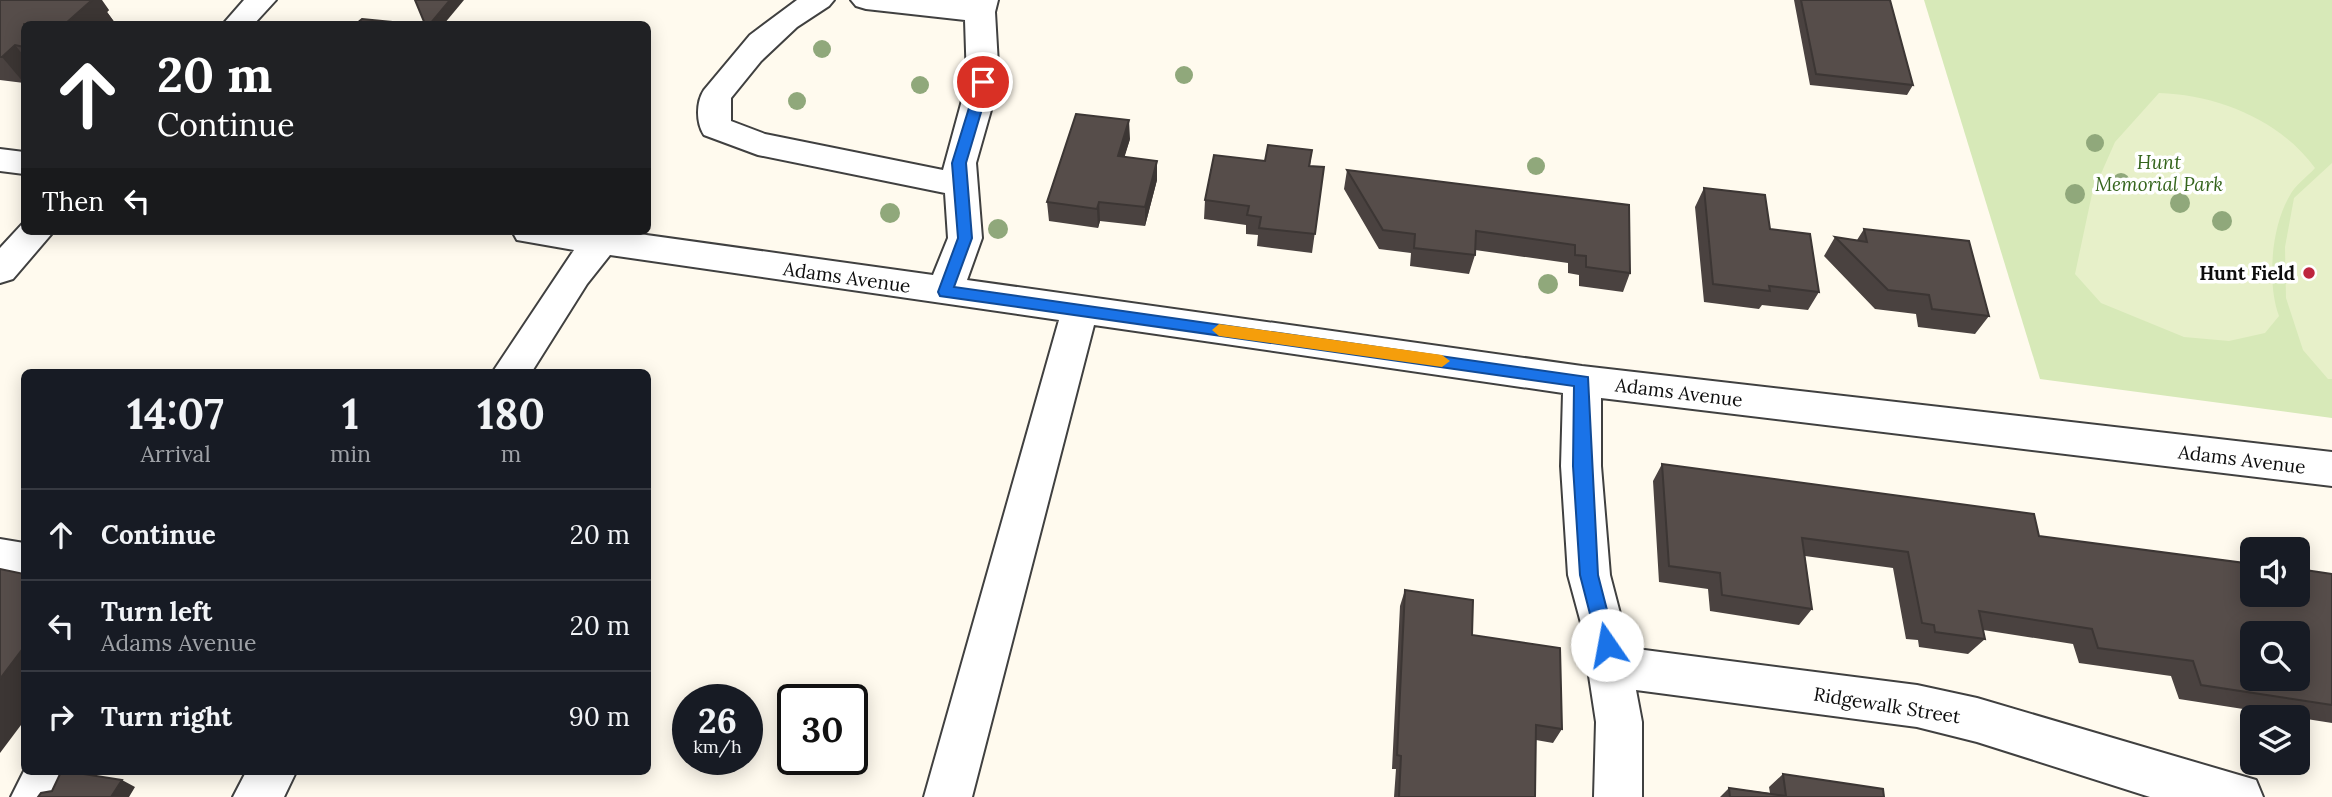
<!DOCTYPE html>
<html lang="en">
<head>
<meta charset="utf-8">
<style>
  :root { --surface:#171b24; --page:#20242c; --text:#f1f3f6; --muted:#9ea1a6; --line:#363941 }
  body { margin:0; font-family:Lora,serif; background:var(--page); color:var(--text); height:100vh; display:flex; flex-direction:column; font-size:26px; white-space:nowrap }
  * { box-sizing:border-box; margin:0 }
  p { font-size:23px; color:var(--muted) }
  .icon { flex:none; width:38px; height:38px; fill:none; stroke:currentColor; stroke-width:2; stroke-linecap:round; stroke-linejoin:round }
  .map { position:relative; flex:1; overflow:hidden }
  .details { position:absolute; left:21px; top:369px; width:630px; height:406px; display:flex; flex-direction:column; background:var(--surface); border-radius:10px; box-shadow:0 4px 18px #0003 }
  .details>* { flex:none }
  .guide { position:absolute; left:21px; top:21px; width:630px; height:214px; border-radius:10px; box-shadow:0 4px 18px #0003; background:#202124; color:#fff; overflow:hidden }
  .tools { position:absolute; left:2240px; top:537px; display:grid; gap:14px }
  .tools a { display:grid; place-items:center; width:70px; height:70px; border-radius:10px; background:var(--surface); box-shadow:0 4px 18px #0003; font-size:35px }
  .speed { position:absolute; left:672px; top:684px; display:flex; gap:14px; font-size:35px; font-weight:700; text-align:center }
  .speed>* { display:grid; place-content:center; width:91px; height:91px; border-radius:50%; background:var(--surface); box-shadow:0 4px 18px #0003; line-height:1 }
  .speed small { font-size:18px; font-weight:400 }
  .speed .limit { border:4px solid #111; border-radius:10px; background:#fff; color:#111 }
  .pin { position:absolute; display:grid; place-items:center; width:60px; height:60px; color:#fff; margin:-30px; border:4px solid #fff; border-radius:50%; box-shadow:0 2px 7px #0007 }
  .me { position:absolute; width:77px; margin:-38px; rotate:348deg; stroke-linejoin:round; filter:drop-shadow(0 0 5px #0008) }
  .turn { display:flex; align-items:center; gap:24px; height:147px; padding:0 21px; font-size:32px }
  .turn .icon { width:91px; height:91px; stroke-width:2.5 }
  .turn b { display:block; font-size:49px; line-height:60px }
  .then { display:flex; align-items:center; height:66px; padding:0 21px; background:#0003; gap:14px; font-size:26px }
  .eta { display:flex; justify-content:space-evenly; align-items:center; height:119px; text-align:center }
  .eta b { font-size:42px; font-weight:700; line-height:49px }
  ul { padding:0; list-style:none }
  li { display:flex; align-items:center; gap:21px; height:91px; padding:0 21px; border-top:2px solid var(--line) }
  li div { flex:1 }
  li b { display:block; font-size:26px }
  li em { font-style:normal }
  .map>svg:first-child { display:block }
  .green { fill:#d7e9b8 }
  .pitch { fill:#e7f0c9 }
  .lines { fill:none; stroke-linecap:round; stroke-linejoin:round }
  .minor-casing { stroke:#404040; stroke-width:4 }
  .minor { fill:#fff; fill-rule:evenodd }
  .tree { fill:#90a87b }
  .wall { fill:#4a4240 }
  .shaded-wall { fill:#3c3634 }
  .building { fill:#564d4a; stroke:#3c3634; stroke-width:2; fill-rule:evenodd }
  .route { fill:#1a73e8; stroke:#114b97; stroke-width:2 }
  .slow { fill:#f59e0b }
  .poi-dot { fill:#be253e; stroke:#fff; stroke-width:2.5 }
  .labels { text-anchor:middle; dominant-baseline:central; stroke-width:7; stroke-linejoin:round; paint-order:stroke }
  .park-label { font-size:19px; font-style:italic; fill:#35651d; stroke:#fff }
  .poi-label { font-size:19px; font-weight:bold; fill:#0d0d0d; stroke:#fff; text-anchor:end }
  .street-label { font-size:19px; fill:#0d0d0d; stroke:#fff }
</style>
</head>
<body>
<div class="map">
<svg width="2332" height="797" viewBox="0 0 2332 797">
  <rect width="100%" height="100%" fill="#fffaee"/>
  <path class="green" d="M1924,0H2332V418L2040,379Z"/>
  <path class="pitch" d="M2159,93C2218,95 2280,120 2315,168C2307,177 2294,186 2289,197C2271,228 2267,284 2279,316L2265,333L2229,341L2184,337L2101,303L2075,274L2092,194L2115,142Z
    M2332,163V379H2328L2303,350L2286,298L2285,247L2294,198Z"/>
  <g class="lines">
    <g class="minor-casing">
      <path id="minor" d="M244,0H276L254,24H223Z
        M797,0H834L829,6L797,27L761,61L731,98V121L765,134L943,170L967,82L965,20L866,9L856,6L851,0H998L995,12L999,82L976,163L982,238L967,280L1582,366L2332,452V486L1601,398V466L1610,575L1629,648L1917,685L1977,698L2256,780L2263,797H2150L1977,742L1917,727L1636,690L1642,722V797H1594L1596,722L1581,623L1568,575L1561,466L1563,393L1094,325L972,797H924L1059,320L610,255L587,284L531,373H492L574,250L517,240L512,231H618L933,275L948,238L945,193L758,155L704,135C696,123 696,102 704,90L750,35Z
        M0,149L24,152V174L0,171Z
        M24,222V231H54L13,279L0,283V248Z
        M0,539L24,543V579L0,575Z
        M24,771V772H75L63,797H11Z
        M246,772H296L284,797H233Z"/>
    </g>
    <use href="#minor" class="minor"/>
  </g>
  <g class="tree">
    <circle cx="822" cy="49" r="9"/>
    <circle cx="1184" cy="75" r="9"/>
    <circle cx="920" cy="85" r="9"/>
    <circle cx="797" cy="101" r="9"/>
    <circle cx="2095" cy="143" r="9"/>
    <circle cx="1536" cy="166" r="9"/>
    <circle cx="2121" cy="182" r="9"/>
    <circle cx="2075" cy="194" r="10"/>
    <circle cx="2180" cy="203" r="10"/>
    <circle cx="890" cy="213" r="10"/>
    <circle cx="2222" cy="221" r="10"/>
    <circle cx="998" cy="229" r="10"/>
    <circle cx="1548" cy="284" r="10"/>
  </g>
  <path class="wall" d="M0,0L109,10L107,12L115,23L114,24H24V83L0,80Z
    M1794,0H1890L1913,85L1907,95L1810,85Z
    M1130,139L1124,157L1157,180L1145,226L1100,221L1098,228L1049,221L1047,202Z
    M1312,150L1310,166L1324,167L1312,253L1257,246L1258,235L1246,234V225L1204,219L1205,200L1265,161Z
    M1347,170L1629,205L1630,273L1623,292L1579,286V275L1568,273V263L1475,250V255L1469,274L1410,266L1411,253L1379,249L1344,189Z
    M1704,188L1770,229L1819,292L1808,310L1762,305L1759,309L1704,302L1695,207Z
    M1864,229L1989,316L1975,334L1918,327L1916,314L1875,309L1824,256L1835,237L1857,240Z
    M1662,464L2039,536L2332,574V723L2179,699L2171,676L2079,663L2073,644L1983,630L1985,639L1968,654L1919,647L1918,640L1906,639L1893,568L1805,556L1812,609L1799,625L1710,611L1708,589L1659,582L1653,481Z
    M1405,590L1472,635L1562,729L1553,743L1536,740L1535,797H1394L1396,769H1392L1400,606Z
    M1783,774L1884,797H1720L1729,788L1770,793L1769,787Z"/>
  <path class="shaded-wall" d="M80,0H102L109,10L107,12L115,23L114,24H65Z
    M450,0H464L444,24H430Z
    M15,45L24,56V83L2,57Z
    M1129,120L1130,139L1119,175L1118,156Z
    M1157,161V180L1145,226V207Z
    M1099,202L1100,221L1098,228L1097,209Z
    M24,647V721L0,753V679Z
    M122,780L135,787L129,797H111Z"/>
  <path class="building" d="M0,0H92L65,24H24V47L15,45L2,57H0Z
    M415,0H450L430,24H425Z
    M1801,0H1890L1913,85L1816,74Z
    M362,19L413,24H356Z
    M1076,114L1129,120L1118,156L1157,161L1145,207L1099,202L1097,209L1047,202Z
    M1268,145L1312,150L1309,166L1324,167L1315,234L1259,228L1261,217L1247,215L1249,206L1205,200L1214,155L1265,161Z
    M1347,170L1629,205L1630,273L1586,267V256L1575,255V245L1476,231L1475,255L1414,248L1415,234L1383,230Z
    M1704,188L1765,195L1770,229L1810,234L1819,292L1769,286L1770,291L1713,284Z
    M1864,229L1969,241L1989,316L1932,309L1929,295L1888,290L1835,237L1867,242Z
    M1662,464L2034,514L2039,536L2252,564V595H2298V569L2332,574V705L2201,685L2193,661L2098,648L2092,629L1979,611L1985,639L1935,632L1934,625L1922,623L1908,552L1802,538L1812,609L1722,595L1720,573L1669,566ZM2252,634H2298V679H2252Z
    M0,569L24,574V647L0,679Z
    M1405,590L1473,600L1472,635L1560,648L1562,729L1536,725L1535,797H1399L1401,756L1397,755Z
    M61,772H71L122,780L111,797H38L41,793L52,791Z
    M1783,774L1883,789L1884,797H1730L1729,788L1786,796Z"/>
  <path class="route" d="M983,78L990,82L966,163L972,238L954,287L1588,377L1598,575L1616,645L1613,651L1607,653L1600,651L1598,645L1580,575L1573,466L1574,386L940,296L938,292L958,238L952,163L977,82Z"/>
  <path class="slow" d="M1219,324L1442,355L1450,361L1442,367L1219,336L1212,330Z"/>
  <circle class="poi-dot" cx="2309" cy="273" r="7"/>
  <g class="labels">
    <g class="park-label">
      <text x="2159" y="162">Hunt<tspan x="2159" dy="22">Memorial Park</tspan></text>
    </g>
    <g class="poi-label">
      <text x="2295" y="273">Hunt Field</text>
    </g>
    <g class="street-label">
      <text transform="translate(847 277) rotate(8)">Adams Avenue</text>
      <text transform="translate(1679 392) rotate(7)">Adams Avenue</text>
      <text transform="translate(2242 459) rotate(7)">Adams Avenue</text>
      <text transform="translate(1887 705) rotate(9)">Ridgewalk Street</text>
    </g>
  </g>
</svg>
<div class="tools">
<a><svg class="icon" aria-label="sound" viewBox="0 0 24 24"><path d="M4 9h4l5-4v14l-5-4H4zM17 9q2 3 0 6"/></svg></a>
<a><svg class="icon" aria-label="search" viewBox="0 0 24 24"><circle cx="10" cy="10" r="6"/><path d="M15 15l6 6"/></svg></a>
<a><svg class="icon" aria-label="layers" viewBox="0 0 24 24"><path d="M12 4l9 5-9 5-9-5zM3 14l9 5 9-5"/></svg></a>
</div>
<div class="speed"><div>26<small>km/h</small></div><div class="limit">30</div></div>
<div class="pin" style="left:983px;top:82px;background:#d93025"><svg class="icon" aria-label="arrive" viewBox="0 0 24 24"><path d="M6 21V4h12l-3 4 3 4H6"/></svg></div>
<svg class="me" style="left:1607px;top:645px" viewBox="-20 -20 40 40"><circle r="19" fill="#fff"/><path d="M0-13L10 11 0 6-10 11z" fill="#1a73e8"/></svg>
<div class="guide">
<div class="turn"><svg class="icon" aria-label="ahead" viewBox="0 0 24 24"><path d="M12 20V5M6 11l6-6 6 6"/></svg><div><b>20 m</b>Continue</div></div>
<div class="then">Then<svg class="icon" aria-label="left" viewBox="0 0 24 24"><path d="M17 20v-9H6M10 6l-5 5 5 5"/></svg></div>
</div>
<section class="details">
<div class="eta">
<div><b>14:07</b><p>Arrival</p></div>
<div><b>1</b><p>min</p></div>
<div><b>180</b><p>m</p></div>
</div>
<ul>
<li><svg class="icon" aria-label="ahead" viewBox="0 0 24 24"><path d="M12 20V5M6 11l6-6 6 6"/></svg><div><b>Continue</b></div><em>20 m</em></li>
<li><svg class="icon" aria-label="left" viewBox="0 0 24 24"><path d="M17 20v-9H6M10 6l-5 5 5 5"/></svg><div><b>Turn left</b><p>Adams Avenue</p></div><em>20 m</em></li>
<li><svg class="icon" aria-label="right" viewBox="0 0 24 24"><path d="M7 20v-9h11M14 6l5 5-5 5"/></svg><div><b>Turn right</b></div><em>90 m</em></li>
</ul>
</section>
</div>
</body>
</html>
